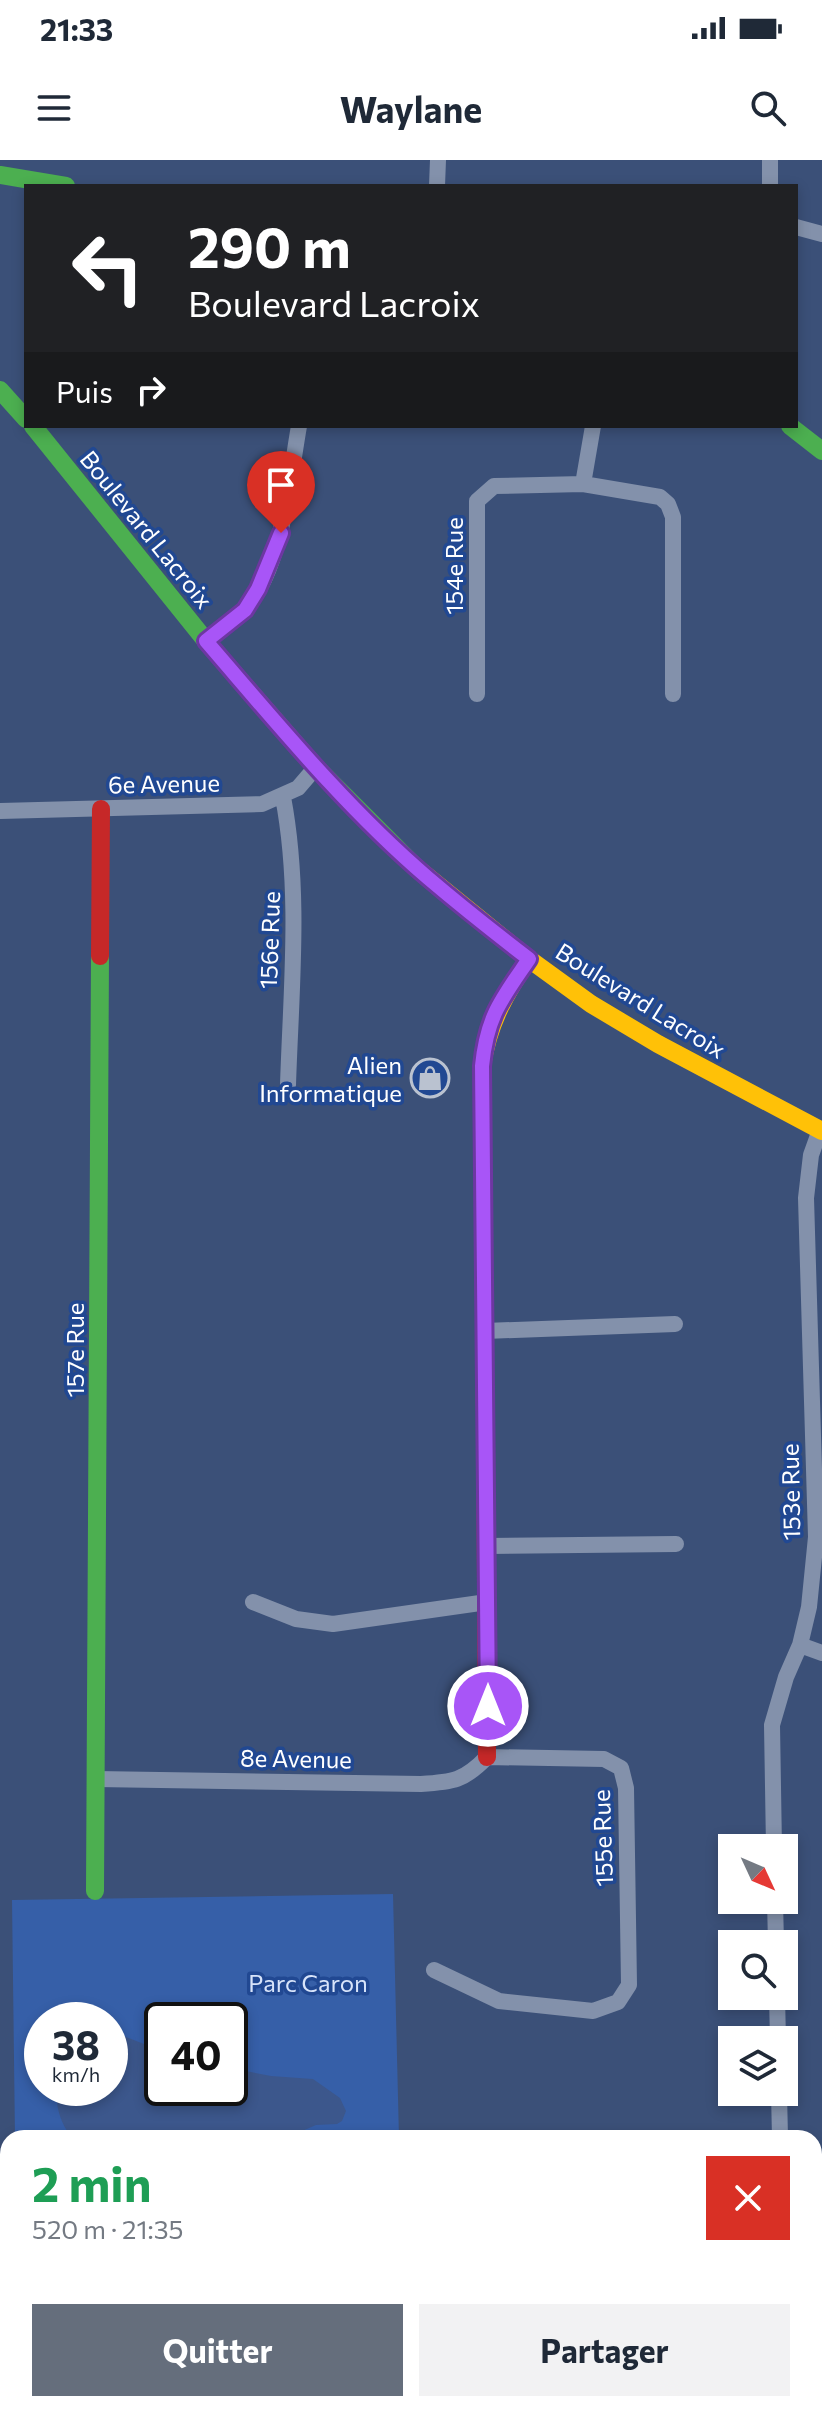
<!DOCTYPE html>
<html lang="fr">
<head>
<meta charset="utf-8">
<style>
  :root { --surface:#fff; --page:#f2f2f3; --text:#1f2937; --muted:#747a83; --accent:#656e7c }
  body { margin:0; font-family:Commissioner,sans-serif; background:var(--page); color:var(--text); height:100vh; display:flex; flex-direction:column; font-size:30px; white-space:nowrap }
  * { box-sizing:border-box; margin:0 }
  p { font-size:26px; color:var(--muted) }
  .icon { flex:none; width:44px; height:44px; fill:none; stroke:currentColor; stroke-width:2; stroke-linecap:round; stroke-linejoin:round }
  .map { position:relative; flex:1; overflow:hidden }
  .sheet { position:absolute; left:0px; top:1970px; width:822px; height:282px; display:flex; flex-direction:column; background:var(--surface); border-radius:24px 24px 0 0; box-shadow:0 4px 12px #0003 }
  .sheet>* { flex:none }
  .top-card { position:absolute; left:24px; top:24px; width:774px; height:244px; border-radius:0px; box-shadow:0 4px 12px #0003; background:#202124; color:#fff; overflow:hidden }
  .needle { width:52px; rotate:134deg }
  .tools { position:absolute; left:718px; top:1674px; display:grid; gap:16px }
  .tools a { display:grid; place-items:center; width:80px; height:80px; border-radius:0px; background:var(--surface); box-shadow:0 4px 12px #0003; font-size:40px }
  .speed { position:absolute; left:24px; top:1842px; display:flex; gap:16px; font-size:40px; font-weight:700; text-align:center }
  .speed>* { display:grid; place-content:center; width:104px; height:104px; border-radius:50%; background:var(--surface); box-shadow:0 4px 12px #0003; line-height:1 }
  .speed small { font-size:20px; font-weight:400 }
  .speed .limit { border:4px solid #111; border-radius:12px; background:#fff; color:#111 }
  .pin { position:absolute; display:grid; place-items:center; width:68px; height:68px; color:#fff; margin:-82px -34px; border-radius:50% 50% 50% 0; rotate:-45deg; box-shadow:0 0 8px #0007 }
  .pin .icon { rotate:45deg }
  .me { position:absolute; width:88px; margin:-44px; rotate:0deg; stroke-linejoin:round; filter:drop-shadow(0 0 6px #0008) }
  .turn { display:flex; align-items:center; gap:28px; height:168px; padding:0 32px; font-size:36px }
  .turn .icon { width:104px; height:104px; stroke-width:2.5 }
  .turn b { display:block; font-size:56px; line-height:68px }
  .then { display:flex; align-items:center; height:76px; padding:0 32px; background:#0003; gap:16px; font-size:30px }
  .round { display:grid; place-items:center; flex:none; width:84px; height:84px; border-radius:0px; background:var(--page) }
  .summary { display:flex; align-items:center; justify-content:space-between; height:136px; padding:0 32px }
  h1 { font-size:48px; font-weight:700; line-height:60px; color:#1e9e55 }
  .button { display:flex; gap:16px; margin-top:auto; padding:16px 32px }
  .button a { flex:1; height:92px; border-radius:0px; background:var(--accent); color:#fff; font-size:32px; font-weight:700; line-height:92px; text-align:center }
  .button a+a { background:var(--page); color:var(--text) }
  .status { display:flex; justify-content:space-between; align-items:center; height:56px; padding:0 40px; background:var(--surface); direction:ltr }
  .status svg { height:22px; fill:currentColor }
  header { display:flex; justify-content:space-between; align-items:center; height:104px; padding:0 32px; background:var(--surface); font-size:36px; font-weight:700 }
  .map>svg:first-child { display:block }
  .green { fill:#365fa8; fill-rule:evenodd }
  .water { fill:#3c578c }
  .building { fill:#576888; stroke:#97a3b9; stroke-width:2 }
  .lines { fill:none; stroke-linecap:round; stroke-linejoin:round }
  .street { stroke:#8391ab; stroke-width:16 }
  .fast { stroke:#4caf50; stroke-width:18 }
  .slow { stroke:#ffc107; stroke-width:18 }
  .jam { stroke:#c62828; stroke-width:18 }
  .route-casing { stroke:#6d37a1; stroke-width:20 }
  .route { stroke:#a855f7; stroke-width:14 }
  .labels { text-anchor:middle; dominant-baseline:central; stroke-width:7; stroke-linejoin:round; paint-order:stroke }
  .street-label { font-size:24px; fill:#fff; stroke:#214892 }
  .poi-label { font-size:24px; fill:#fff; stroke:#214892; text-anchor:end }
  .park-label { font-size:24px; fill:#d8e4fa; stroke:#214892 }
</style>
</head>
<body>
<div class="status"><b>21:33</b><svg viewBox="0 0 49 12"><path d="M0 12V9h3v3zM5 12V6h3v6zM10 12V3h3v9zM15 12V0h3v12zM26 1h20v11H26zM47 4h2v5h-2z"/></svg></div>
<header><svg class="icon" aria-label="menu" viewBox="0 0 24 24"><path d="M4 6h16M4 12h16M4 18h16"/></svg>Waylane<svg class="icon" aria-label="search" viewBox="0 0 24 24"><circle cx="10" cy="10" r="6"/><path d="M15 15l6 6"/></svg></header>
<div class="map">
<svg width="822" height="2251" viewBox="0 0 822 2251">
  <rect width="100%" height="100%" fill="#3b5078"/>
  <path class="green" d="M393,1734L399,1978H15L12,1740ZM42,1860H110V1928H42ZM162,1860H230V1928H162Z
    M18,2244H404V2251H18Z"/>
  <path class="water" d="M110,1876L126,1877L162,1891V1928H230V1908L271,1916L313,1919L340,1938L346,1951L342,1961L337,1964L316,1965L293,1975L292,1978H72C60,1963 56,1947 56,1928H110Z"/>
  <path class="building" d="M463,2244H586V2251H464Z"/>
  <g class="lines">
    <path class="street" d="M770,0V26
      M437,26L438,0
      M796,67L822,74
      M583,324L593,266
      M206,481C219,471 235,461 245,450C283,406 289,322 299,266
      M477,534V341L494,326L583,324L660,337L668,344L673,357V534
      M283,637C301,732 291,829 288,925
      M0,651L262,644L298,628L316,607
      M485,1171L675,1164
      M487,1386L676,1384
      M253,1442L296,1459L333,1464L487,1442
      M800,1485L822,1493
      M96,1619L421,1624C453,1622 464,1621 487,1597L604,1599L621,1608L626,1628L629,1825L618,1842L593,1851L499,1841L434,1810
      M774,1688L772,1565L786,1517L800,1485L809,1447L816,1377L806,1038L811,995L820,970
      M775,1740L776,1784
      M777,1836L778,1880
      M779,1932L780,1978
      M785,2244V2251"/>
    <path class="fast" d="M0,15L66,26
      M0,230L26,259
      M33,266L206,481L316,607L417,708
      M790,266L822,291
      M95,1731L100,796"/>
    <path class="slow" d="M417,708L529,799L591,844L658,884L822,971
      M485,1252L482,906C488,864 505,834 529,799"/>
    <path class="jam" d="M100,796L101,649
      M485,1252L487,1597"/>
  </g>
  <g class="lines">
    <g class="route-casing">
      <path id="route" d="M281,373L258,429L245,450L206,481C276,562 346,648 428,718C461,746 495,773 529,799C501,840 487,856 482,906L488,1546"/>
    </g>
    <use href="#route" class="route"/>
  </g>
  <defs>
    <g id="shop-ring" transform="scale(2)"><circle r="9.5" fill="#214892" stroke="#bac2d0" stroke-width="1.5"/><path d="M-5-2.5h2.3a2.7 3.5 0 0 1 5.4 0H5L5.5 6h-11ZM-1.5-2.5h3a1.5 2.3 0 0 0-3 0Z" fill="#bac2d0"/></g>
  </defs>
  <g fill-rule="evenodd">
    <use href="#shop-ring" x="430" y="918"/>
  </g>
  <g class="labels">
    <g class="street-label">
      <text transform="translate(147 369) rotate(51)">Boulevard Lacroix</text>
      <text transform="translate(453 406) rotate(-90)">154e Rue</text>
      <text transform="translate(164 623) rotate(-1)">6e Avenue</text>
      <text transform="translate(269 780) rotate(-88)">156e Rue</text>
      <text transform="translate(641 840) rotate(32)">Boulevard Lacroix</text>
      <text transform="translate(74 1190) rotate(-90)">157e Rue</text>
      <text transform="translate(790 1332) rotate(-91)">153e Rue</text>
      <text transform="translate(296 1598) rotate(1)">8e Avenue</text>
      <text transform="translate(602 1678) rotate(-92)">155e Rue</text>
    </g>
    <g class="poi-label">
      <text x="402" y="904">Alien<tspan x="402" dy="28">Informatique</tspan></text>
    </g>
    <g class="park-label">
      <text x="308" y="1822">Parc Caron</text>
    </g>
  </g>
</svg>
<div class="tools">
<a><svg class="needle" viewBox="-14 -14 28 28"><path d="M0-13l5 13h-10z" fill="#e53935"/><path d="M0 13l5-13h-10z" fill="#747a83"/></svg></a>
<a><svg class="icon" aria-label="search" viewBox="0 0 24 24"><circle cx="10" cy="10" r="6"/><path d="M15 15l6 6"/></svg></a>
<a><svg class="icon" aria-label="layers" viewBox="0 0 24 24"><path d="M12 4l9 5-9 5-9-5zM3 14l9 5 9-5"/></svg></a>
</div>
<div class="speed"><div>38<small>km/h</small></div><div class="limit">40</div></div>
<div class="pin" style="left:281px;top:373px;background:#d93025"><svg class="icon" aria-label="arrive" viewBox="0 0 24 24"><path d="M6 21V4h12l-3 4 3 4H6"/></svg></div>
<svg class="me" style="left:488px;top:1546px" viewBox="-20 -20 40 40"><circle r="17" fill="#a855f7" stroke="#fff" stroke-width="3"/><path d="M0-11L8 9 0 5-8 9z" fill="#fff"/></svg>
<div class="top-card">
<div class="turn"><svg class="icon" aria-label="left" viewBox="0 0 24 24"><path d="M17 20v-9H6M10 6l-5 5 5 5"/></svg><div><b>290 m</b>Boulevard Lacroix</div></div>
<div class="then">Puis<svg class="icon" aria-label="right" viewBox="0 0 24 24"><path d="M7 20v-9h11M14 6l5 5-5 5"/></svg></div>
</div>
<section class="sheet">
<div class="summary"><div><h1>2 min</h1><p>520 m · 21:35</p></div><a class="round" style="background:#d93025;color:#fff"><svg class="icon" aria-label="close" viewBox="0 0 24 24"><path d="M6 6l12 12M18 6L6 18"/></svg></a></div>
<div class="button"><a>Quitter</a><a>Partager</a></div>
</section>
</div>
</body>
</html>
